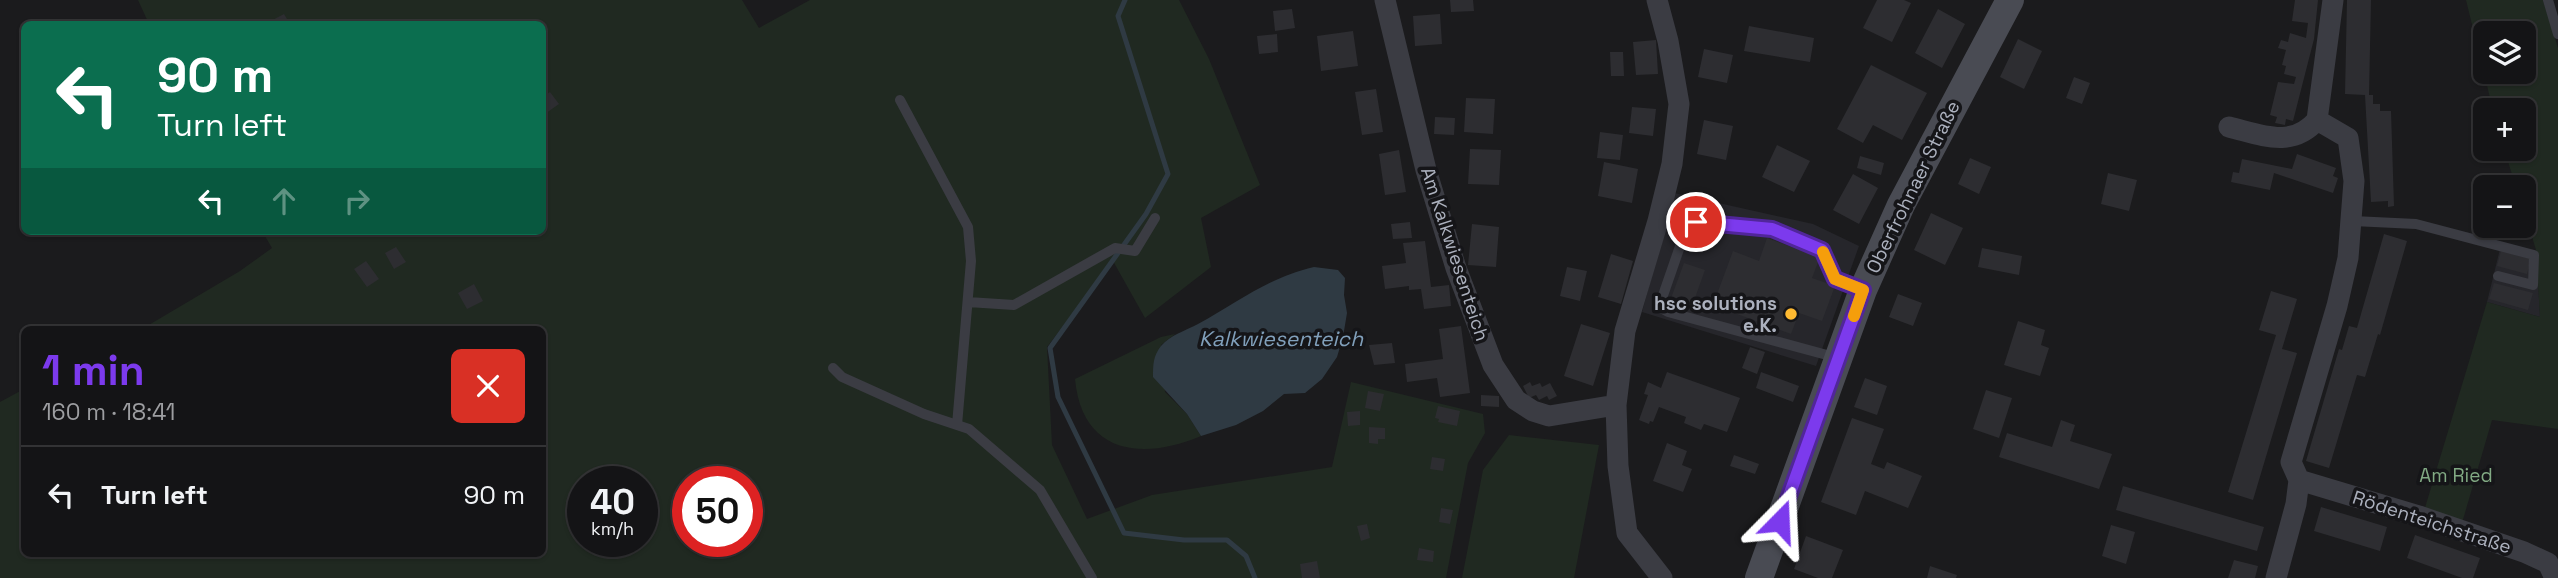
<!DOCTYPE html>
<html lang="en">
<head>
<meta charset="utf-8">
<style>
  :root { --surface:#141416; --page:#212123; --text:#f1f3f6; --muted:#9d9ea1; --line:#333335; --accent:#7c3aed }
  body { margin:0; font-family:"Space Grotesk",sans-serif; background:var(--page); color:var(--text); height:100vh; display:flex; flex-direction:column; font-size:26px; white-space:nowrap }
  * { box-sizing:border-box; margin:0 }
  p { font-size:23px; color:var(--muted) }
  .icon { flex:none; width:38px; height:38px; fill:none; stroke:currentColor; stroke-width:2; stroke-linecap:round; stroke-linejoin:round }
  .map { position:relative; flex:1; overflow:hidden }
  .details { position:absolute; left:21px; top:326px; width:525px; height:231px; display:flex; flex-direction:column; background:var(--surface); border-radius:10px; box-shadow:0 2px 5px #0004,0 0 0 2px var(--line) }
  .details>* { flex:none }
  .hud { position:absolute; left:21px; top:21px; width:525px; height:214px; border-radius:10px; box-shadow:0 2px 5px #0004,0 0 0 2px var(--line); background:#0b6e4f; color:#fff; overflow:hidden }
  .controls { position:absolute; left:2473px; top:21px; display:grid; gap:14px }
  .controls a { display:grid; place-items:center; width:63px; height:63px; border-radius:10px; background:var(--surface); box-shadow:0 2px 5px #0004,0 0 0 2px var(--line); font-size:35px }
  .speed { position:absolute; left:567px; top:466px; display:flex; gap:14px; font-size:35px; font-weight:700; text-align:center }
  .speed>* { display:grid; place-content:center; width:91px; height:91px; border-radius:50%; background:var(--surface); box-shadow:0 2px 5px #0004,0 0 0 2px var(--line); line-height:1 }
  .speed small { font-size:18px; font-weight:400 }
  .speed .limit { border:10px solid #d22; background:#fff; color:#111 }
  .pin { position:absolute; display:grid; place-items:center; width:60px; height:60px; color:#fff; margin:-30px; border:4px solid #fff; border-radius:50%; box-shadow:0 2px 7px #0007 }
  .me { position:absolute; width:77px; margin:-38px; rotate:21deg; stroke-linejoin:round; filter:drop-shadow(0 0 5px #0008) }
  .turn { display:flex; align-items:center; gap:24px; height:147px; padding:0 21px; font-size:32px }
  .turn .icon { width:91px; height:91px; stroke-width:2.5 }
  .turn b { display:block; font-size:49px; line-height:60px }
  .lanes { display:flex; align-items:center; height:66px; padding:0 21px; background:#0003; justify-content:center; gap:35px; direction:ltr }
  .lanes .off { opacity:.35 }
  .round { display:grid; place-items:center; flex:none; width:74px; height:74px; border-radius:10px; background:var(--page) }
  .headline { display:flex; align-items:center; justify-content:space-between; height:119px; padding:0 21px }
  h1 { font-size:42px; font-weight:600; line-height:52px; color:var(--accent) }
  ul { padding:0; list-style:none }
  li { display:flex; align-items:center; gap:21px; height:98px; padding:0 21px; border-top:2px solid var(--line) }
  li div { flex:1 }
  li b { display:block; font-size:26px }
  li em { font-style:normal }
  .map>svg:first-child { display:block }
  .built { fill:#26262b }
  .green { fill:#202921; fill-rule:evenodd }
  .water { fill:#2f3a43 }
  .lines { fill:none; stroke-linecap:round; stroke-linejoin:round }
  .stream { stroke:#2f3a43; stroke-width:5 }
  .building { fill:#2d2d31 }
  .lane { stroke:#3b3c43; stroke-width:10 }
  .street { stroke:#3b3c43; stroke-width:21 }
  .secondary { stroke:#494b53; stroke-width:28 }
  .route-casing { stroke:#51269a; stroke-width:18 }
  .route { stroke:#7c3aed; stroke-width:12 }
  .slow { stroke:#f59e0b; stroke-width:12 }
  .poi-dot { fill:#ffba31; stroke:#151518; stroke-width:2.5 }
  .labels { text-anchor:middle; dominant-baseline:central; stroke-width:7; stroke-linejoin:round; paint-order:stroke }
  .street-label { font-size:19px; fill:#acb1be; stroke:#151518 }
  .poi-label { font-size:19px; font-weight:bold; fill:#acb1be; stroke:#151518; text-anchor:end }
  .park-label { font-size:19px; fill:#82aa84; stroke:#151518 }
  .water-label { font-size:21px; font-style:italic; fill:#81a0bb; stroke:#151518 }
</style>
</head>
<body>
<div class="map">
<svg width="2558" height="578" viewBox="0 0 2558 578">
  <rect width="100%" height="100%" fill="#1b1b1d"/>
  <path class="built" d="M1674,193L1813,224L1859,246L1816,366L1642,312Z
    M2500,249L2537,259L2540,317L2487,302Z"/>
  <path class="green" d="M138,0H742L759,28L810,0H1179L1209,59L1260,185L1201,218L1211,267L1145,318L1113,261L1047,347L1052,445L1087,519L1152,495L1332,467L1351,382L1483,414L1485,433L1468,463L1446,578H0V402L24,389V553H542V329H142L240,271L272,248L262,231H542V24H149ZM583,481H642V541H583ZM688,481H747V541H688Z
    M2466,0H2543L2558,48V429L2492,420L2462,523L2424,511L2487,302L2540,317L2536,250L2524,210V187H2516L2504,149H2524V110H2493ZM2485,33H2524V72H2485Z
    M1175,334L1161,345L1165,392L1187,414L1201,436C1142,461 1082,454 1075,379L1161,337Z
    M1509,435L1599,445L1574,578H1462L1483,470Z"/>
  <path class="water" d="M1314,267L1338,270L1345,278L1344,295L1347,313L1343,337L1337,357L1322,379L1305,393L1284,394L1263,411L1236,425L1201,436L1187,414L1153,377C1153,365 1153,356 1161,346C1170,335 1185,331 1198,324C1239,302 1267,278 1314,267Z"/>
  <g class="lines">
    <path class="stream" d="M1125,0L1118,16L1168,174L1146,214L1050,348L1058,397L1124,533L1184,540H1227L1246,556L1255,578"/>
  </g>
  <path class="building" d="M1450,0H1473L1474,11L1451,12Z
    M1877,0H1904L1911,3L1892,42L1863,28Z
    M2295,0H2318L2314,39L2293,121L2286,119L2285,125L2275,123L2277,117L2270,115L2278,82L2294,84L2296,77L2284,74L2286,66L2282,65L2286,50L2278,48L2281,40L2288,42L2290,33L2306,38L2308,23L2292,21Z
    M2347,0H2371L2369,95H2373V104H2380V111H2391L2394,206L2388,207V201L2371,202L2365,95L2345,94Z
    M1292,9L1295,28L1275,31L1273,11Z
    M1938,9L1965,24L1942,68L1915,53Z
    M284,14L290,24H265Z
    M1440,14L1442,44L1415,46L1413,16Z
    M1749,26L1814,38L1810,62L1744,51Z
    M1353,31L1358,66L1321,71L1317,36Z
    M1277,34L1278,52L1259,54L1257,36Z
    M2018,39L2042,51L2024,89L2000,77Z
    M1656,40L1658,74L1636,75L1633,42Z
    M1704,49L1733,55L1727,83L1698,77Z
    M1610,52H1623L1624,76H1611Z
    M1871,65L1927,93L1902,140L1873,125L1863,143L1837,129Z
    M2074,77L2090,83L2082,104L2066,98Z
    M1376,89L1383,132L1362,135L1355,92Z
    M550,92L559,104L542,116V97Z
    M1466,98L1495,99L1493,134L1464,132Z
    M1632,107L1656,109L1653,136L1629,133Z
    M1435,117L1455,118L1454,135L1434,134Z
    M1704,120L1733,126L1726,160L1697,154Z
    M1600,132L1623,135L1620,160L1597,158Z
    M1777,145L1810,161L1794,192L1762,177Z
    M1470,149L1501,150L1499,185L1468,184Z
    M1399,150L1406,192L1385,195L1379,154Z
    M2297,154L2336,168L2333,176L2338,178L2333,193L2274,173L2270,190L2231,182L2233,172L2239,173L2242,159L2292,169Z
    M1860,156L1884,163L1881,175L1857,168Z
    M1970,158L1991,167L1979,194L1958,184Z
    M1604,162L1638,169L1632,203L1598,196Z
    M2108,173L2137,180L2129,211L2101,204Z
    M1853,174L1878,188L1859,224L1833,210Z
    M1931,213L1963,228L1945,265L1914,250Z
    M1410,222L1412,238L1393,239L1391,224Z
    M1472,224L1499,227L1496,267L1468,265Z
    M2384,234L2407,241L2380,335L2378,334L2365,377L2357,375L2329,468L2306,461L2339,349L2342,350L2349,326L2357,328Z
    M1767,238L1820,257L1812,278L1835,286L1822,321L1799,313L1791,334L1713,305L1733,251L1759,261Z
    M1425,241L1431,287L1449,285L1451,306L1424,309L1421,289L1409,290V286L1385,289L1382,266L1406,263L1403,243Z
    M396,247L406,262L394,269L385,253Z
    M1982,248L2022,256L2019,275L1978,267Z
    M2501,251L2531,259L2527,274L2497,266Z
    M1611,254L1633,261L1621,304L1598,297Z
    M366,261L379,279L367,287L354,269Z
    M1684,263L1705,270L1691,309L1670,301Z
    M1567,267L1587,271L1580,301L1560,296Z
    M2494,283L2533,293L2528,310L2489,299Z
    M474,284L483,301L467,309L458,293Z
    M2271,291L2297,299L2282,349L2297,353L2253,500L2228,492L2276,335L2259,330Z
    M1898,294L1922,303L1913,326L1889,317Z
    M2018,321L2045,330L2041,345L2049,348L2040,376L2004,365Z
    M1581,324L1610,333L1593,386L1564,376Z
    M1461,326L1470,393L1440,397L1437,378L1407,382L1405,364L1443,359L1439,329Z
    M1392,343L1395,363L1374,365L1369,345Z
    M1750,347L1765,352L1757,374L1742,368Z
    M1667,372L1740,398L1727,432L1704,424L1701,430L1684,423L1686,417L1659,407L1653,422L1650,421L1649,424L1639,420L1648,395L1644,394L1648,382L1661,388Z
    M1761,372L1799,386L1793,402L1756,388Z
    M1865,378L1887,386L1877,415L1854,407Z
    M1530,382L1532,386L1540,383L1542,387L1550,383L1557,396L1549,400L1547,396L1539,400L1536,395L1529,398L1523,386Z
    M1986,390L2012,398L1999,438L1973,429Z
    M1368,391L1384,394L1380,411L1365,408Z
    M1481,395L1499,396V407L1481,406Z
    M1438,406L1460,411L1457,426L1438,422L1439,419L1435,418Z
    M1360,411V425L1348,426L1347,412Z
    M1852,418L1884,429L1871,464L1884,469L1887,462L1922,476L1908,508L1865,491L1856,515L1821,502Z
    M2061,420L2075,425L2070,441L2112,454L2099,489L1999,457L2007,433L2052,447Z
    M1369,427L1385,428V439H1378V444L1369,443Z
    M1667,443L1687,451L1682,465L1692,469L1683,492L1653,481Z
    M1734,455L1759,464L1755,474L1730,466Z
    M1432,457L1445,459L1443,471L1430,469Z
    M2123,486L2264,527L2257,551L2116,510Z
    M2321,507L2387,527L2380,551L2314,531Z
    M1441,508L1453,510L1450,524L1439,522Z
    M1367,524L1370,538L1361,541L1357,526Z
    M2111,525L2135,532L2126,564L2102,556Z
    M2415,535L2480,558L2473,578H2462L2407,558Z
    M1806,536L1843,550L1832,578H1818L1794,569Z
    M1419,548L1434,551L1433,562L1417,560Z
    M2234,560L2258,566L2255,578H2228Z
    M1317,561L1320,578H1302L1300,564Z
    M1930,566L1957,575L1956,578H1927Z"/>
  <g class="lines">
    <path class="lane" d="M2548,0L2558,34
      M900,100L968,227L971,261L957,425
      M2353,221L2416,224L2534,255L2533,285L2498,276
      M968,302L1014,305L1115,248L1135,251L1155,218
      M1838,358L1668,312L1661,308L1660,304L1686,229L1696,222L1772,229L1822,250L1835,279L1861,289
      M833,368L842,377L924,414L969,429L1040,490L1092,578"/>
    <path class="street" d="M1385,0L1426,170L1456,268L1493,365L1516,400L1533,411L1549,416L1616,405
      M1657,0L1668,41L1679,104L1672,164L1658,221L1625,331L1616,405L1618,466L1627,533L1662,578
      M2229,127C2262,135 2292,149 2317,120
      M2299,480L2419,516L2524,552L2548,563L2555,578
      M2276,578L2296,504L2299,480L2291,462L2337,306L2348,258L2354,181L2348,138L2317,120L2333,0"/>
    <path class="secondary" d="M1759,578L1863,290L1901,205L2010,0"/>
  </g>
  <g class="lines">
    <g class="route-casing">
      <path id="route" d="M1696,222L1772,229L1822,250L1835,279L1863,290L1780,521"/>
    </g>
    <use href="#route" class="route"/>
    <path class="slow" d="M1823,252L1835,279L1863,290L1854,316"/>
  </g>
  <circle class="poi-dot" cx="1791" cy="314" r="7"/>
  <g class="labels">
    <g class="street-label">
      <text transform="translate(1913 187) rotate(-64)">Oberfrohnaer Straße</text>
      <text transform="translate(1455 254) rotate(72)">Am Kalkwiesenteich</text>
      <text transform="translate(2432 522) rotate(18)">Rödenteichstraße</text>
    </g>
    <g class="poi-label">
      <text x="1777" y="303">hsc solutions<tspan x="1777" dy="22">e.K.</tspan></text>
    </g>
    <g class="park-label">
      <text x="2456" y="475">Am Ried</text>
    </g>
    <g class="water-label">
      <text x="1281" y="338">Kalkwiesenteich</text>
    </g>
  </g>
</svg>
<div class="controls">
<a><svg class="icon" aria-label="layers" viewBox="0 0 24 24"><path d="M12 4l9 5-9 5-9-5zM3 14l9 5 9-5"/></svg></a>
<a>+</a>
<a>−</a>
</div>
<div class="speed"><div>40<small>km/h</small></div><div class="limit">50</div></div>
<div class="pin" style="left:1696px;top:222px;background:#d93025"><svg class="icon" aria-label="arrive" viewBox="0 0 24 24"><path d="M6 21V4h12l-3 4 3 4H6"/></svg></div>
<svg class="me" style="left:1780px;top:521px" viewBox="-20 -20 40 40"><path d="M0-17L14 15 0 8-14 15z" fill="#7c3aed" stroke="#fff" stroke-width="4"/></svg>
<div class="hud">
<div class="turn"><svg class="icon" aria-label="left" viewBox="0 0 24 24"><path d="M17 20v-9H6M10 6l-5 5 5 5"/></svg><div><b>90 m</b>Turn left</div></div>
<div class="lanes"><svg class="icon" aria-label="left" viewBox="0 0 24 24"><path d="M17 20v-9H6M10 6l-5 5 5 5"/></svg><svg class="icon off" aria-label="ahead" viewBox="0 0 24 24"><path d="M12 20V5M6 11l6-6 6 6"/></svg><svg class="icon off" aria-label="right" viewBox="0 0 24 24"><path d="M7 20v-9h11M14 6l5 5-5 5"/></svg></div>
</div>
<section class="details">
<div class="headline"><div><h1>1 min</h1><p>160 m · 18:41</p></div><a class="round" style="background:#d93025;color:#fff"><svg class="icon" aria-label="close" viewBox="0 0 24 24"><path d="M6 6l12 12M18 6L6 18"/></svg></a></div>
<ul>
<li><svg class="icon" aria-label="left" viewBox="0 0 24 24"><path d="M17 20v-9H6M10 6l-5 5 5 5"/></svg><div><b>Turn left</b></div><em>90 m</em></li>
</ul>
</section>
</div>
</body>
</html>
